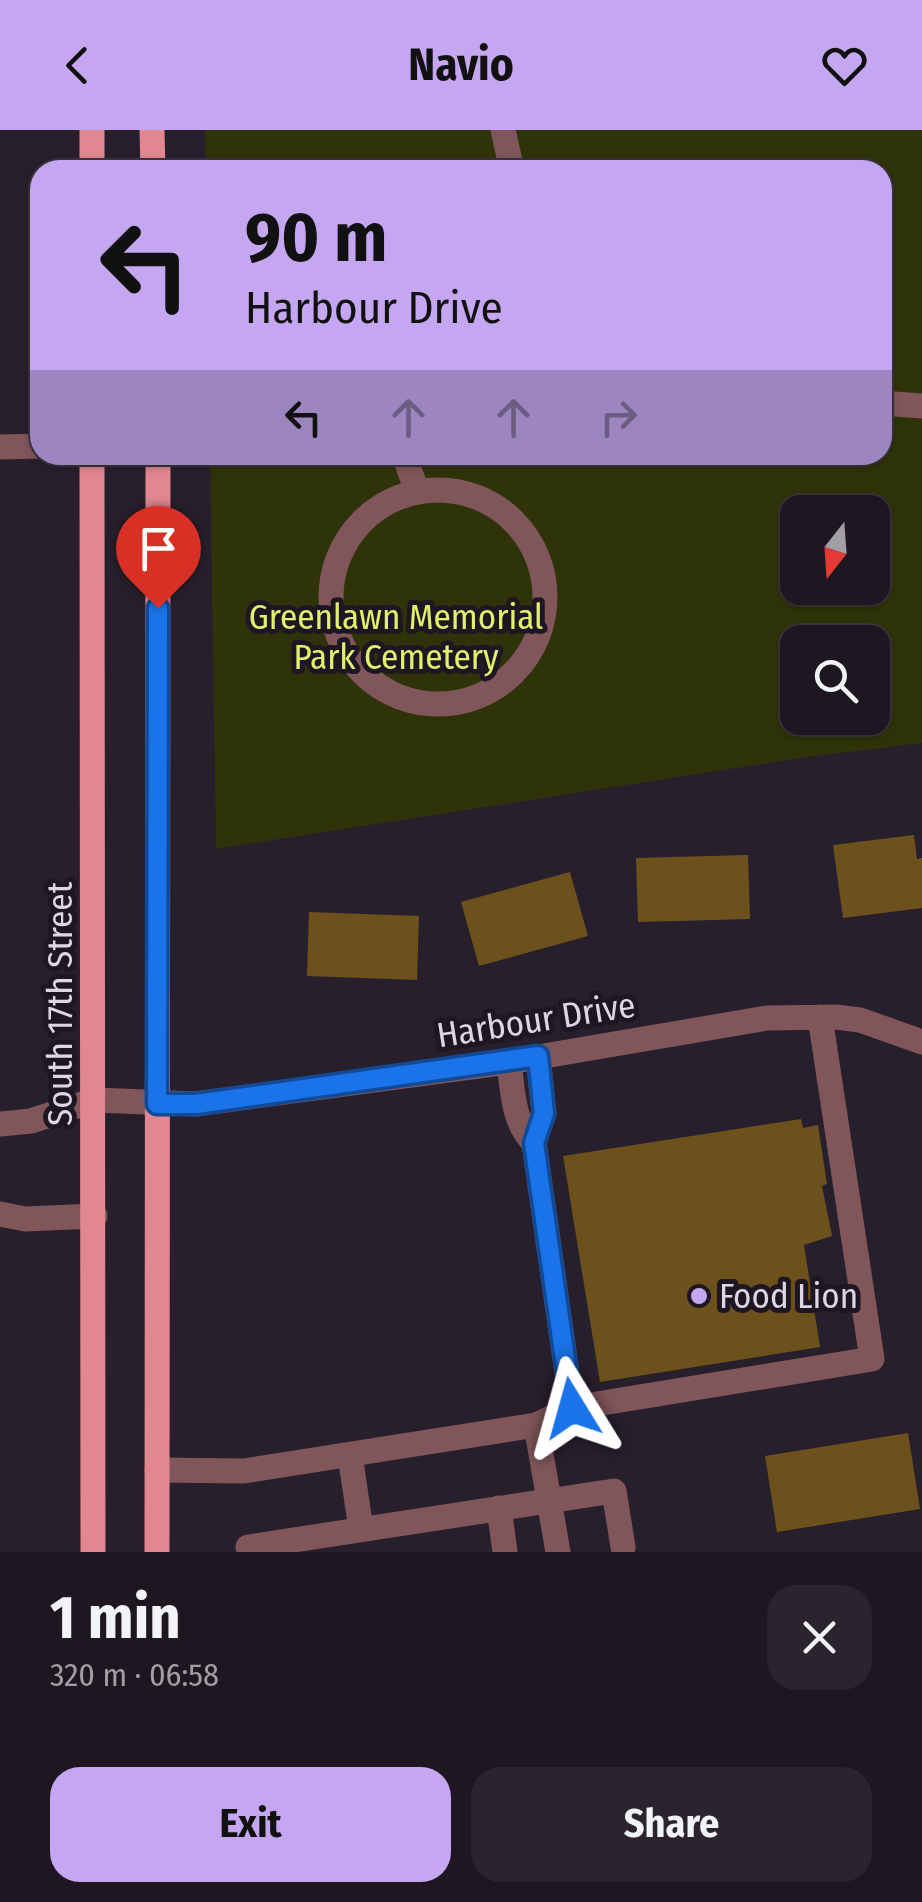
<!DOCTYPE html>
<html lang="en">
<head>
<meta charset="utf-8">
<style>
  :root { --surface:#1e1721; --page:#2b242e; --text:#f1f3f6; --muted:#a19fa5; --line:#3c363f; --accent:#c5a7f1 }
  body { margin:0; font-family:"Fira Sans Condensed",sans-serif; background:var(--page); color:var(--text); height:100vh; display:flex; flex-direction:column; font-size:38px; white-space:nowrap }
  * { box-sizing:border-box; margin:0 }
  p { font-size:32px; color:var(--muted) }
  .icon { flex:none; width:55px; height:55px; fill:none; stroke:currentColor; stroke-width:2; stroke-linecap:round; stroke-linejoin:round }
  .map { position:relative; height:1422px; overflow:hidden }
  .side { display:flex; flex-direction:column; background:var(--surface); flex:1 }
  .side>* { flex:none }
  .top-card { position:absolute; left:30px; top:30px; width:862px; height:305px; border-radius:30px; box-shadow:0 2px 8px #0004,0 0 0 2px var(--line); background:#c5a7f1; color:#111; overflow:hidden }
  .needle { width:65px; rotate:197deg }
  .tools { position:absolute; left:780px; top:365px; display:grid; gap:20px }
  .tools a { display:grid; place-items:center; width:110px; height:110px; border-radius:20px; background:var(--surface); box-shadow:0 2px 8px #0004,0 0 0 2px var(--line); font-size:50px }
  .pin { position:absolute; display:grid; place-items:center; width:85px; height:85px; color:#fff; margin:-102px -42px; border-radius:50% 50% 50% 0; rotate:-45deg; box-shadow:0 0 10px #0007 }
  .pin .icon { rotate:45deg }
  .me { position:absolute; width:110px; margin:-55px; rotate:352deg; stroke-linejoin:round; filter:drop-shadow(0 0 8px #0008) }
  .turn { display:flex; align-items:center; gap:35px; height:210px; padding:0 50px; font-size:45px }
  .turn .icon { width:130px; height:130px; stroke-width:2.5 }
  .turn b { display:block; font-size:70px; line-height:85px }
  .lanes { display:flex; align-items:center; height:95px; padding:0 50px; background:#0003; justify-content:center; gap:50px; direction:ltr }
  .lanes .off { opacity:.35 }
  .round { display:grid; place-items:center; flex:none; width:105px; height:105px; border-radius:30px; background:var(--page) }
  .summary { display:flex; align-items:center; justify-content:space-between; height:170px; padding:0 50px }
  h1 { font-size:60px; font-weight:700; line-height:75px }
  .button { display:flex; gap:20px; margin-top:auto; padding:20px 50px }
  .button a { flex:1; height:115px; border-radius:30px; background:var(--accent); color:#111; font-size:40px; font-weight:700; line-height:115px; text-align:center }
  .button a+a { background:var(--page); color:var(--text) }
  header { display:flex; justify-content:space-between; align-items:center; height:130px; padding:0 50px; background:var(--accent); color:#111; font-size:45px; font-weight:700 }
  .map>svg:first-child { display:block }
  .green { fill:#2e3309; fill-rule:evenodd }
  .building { fill:#6d511d }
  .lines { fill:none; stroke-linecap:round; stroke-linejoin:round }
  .minor { stroke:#81565a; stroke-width:25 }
  .major { stroke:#e08791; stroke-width:25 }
  .route-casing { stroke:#114b97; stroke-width:25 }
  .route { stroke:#1a73e8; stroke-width:18 }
  .poi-dot { fill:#c5a7f1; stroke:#1f1623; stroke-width:4 }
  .labels { text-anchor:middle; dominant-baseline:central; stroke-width:10; stroke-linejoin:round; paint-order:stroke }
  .park-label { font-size:35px; fill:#e0f16b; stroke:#1f1623 }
  .street-label { font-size:35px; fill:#ddd7e0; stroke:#1f1623 }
  .poi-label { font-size:35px; fill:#ddd7e0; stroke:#1f1623; text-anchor:start }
</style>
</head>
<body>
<header><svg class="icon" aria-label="back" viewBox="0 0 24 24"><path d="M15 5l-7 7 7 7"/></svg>Navio<svg class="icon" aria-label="heart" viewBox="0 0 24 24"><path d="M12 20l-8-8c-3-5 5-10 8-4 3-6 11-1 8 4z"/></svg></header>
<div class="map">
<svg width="922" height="1422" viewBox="0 0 922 1422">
  <rect width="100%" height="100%" fill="#281f2c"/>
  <path class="green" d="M205,0H922V613L808,627L216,719L210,325H882V40H206ZM798,382H872V458H798ZM798,512H872V588H798Z"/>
  <path class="building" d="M914,705L917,729L922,728V778L843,788L833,715Z
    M748,725L750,789L638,792L636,728Z
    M570,742L588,806L479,836L461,772Z
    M309,782L419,786L417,850L307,846Z
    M801,989L803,998L818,995L827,1054L822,1056L832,1106L804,1115L820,1217L600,1252L563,1026Z
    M908,1303L920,1379L777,1402L765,1326Z"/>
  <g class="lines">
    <path class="minor" d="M503,0L512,40
      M882,273L922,276
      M0,317L40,316
      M404,325L417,361
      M331 467a107 107 0 1 1 214 0a107 107 0 1 1-214 0Z
      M509,932C513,961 512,991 534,1013
      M0,994L31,991L95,970L196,974L509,932L767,888L836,887L860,890L922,912
      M0,1084L25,1089L95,1086
      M572,1278L872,1229L820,887
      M536,1295L558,1422
      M350,1325L361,1399
      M157,1340L244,1341L536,1295L572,1278L534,1013L544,983L538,927
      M499,1378L505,1422
      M248,1417L614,1361L623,1417"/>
    <path class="major" d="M152,0L153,40
      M92,40V0
      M92,325L93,1422
      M157,1422L158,325"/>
  </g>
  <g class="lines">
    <g class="route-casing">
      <path id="route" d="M158,478L157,974H196L538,926L544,983L534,1013L572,1278"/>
    </g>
    <use href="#route" class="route"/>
  </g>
  <circle class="poi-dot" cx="699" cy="1166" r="10"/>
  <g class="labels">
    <g class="park-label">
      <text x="396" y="487">Greenlawn Memorial<tspan x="396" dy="40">Park Cemetery</tspan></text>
    </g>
    <g class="street-label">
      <text transform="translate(60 874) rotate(-90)">South 17th Street</text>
      <text transform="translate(536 890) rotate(-9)">Harbour Drive</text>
    </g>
    <g class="poi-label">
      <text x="719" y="1166">Food Lion</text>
    </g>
  </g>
</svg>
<div class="tools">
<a><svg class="needle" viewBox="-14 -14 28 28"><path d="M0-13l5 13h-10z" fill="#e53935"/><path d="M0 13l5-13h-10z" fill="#a19fa5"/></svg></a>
<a><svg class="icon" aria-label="search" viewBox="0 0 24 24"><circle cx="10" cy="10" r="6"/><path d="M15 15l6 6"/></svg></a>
</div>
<div class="pin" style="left:158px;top:478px;background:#d93025"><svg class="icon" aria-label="arrive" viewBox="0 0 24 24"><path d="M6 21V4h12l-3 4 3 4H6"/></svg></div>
<svg class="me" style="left:572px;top:1278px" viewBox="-20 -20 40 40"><path d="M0-17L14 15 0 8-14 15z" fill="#1a73e8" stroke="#fff" stroke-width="4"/></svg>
<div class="top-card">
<div class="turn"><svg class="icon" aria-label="left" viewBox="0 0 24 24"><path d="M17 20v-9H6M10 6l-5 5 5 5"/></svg><div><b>90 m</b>Harbour Drive</div></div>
<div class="lanes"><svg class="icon" aria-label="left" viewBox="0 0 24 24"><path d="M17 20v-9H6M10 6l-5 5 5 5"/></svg><svg class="icon off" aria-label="ahead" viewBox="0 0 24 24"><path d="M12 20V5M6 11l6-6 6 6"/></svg><svg class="icon off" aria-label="ahead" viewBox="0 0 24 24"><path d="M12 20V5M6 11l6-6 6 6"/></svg><svg class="icon off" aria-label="right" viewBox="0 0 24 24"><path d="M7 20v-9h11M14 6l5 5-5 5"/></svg></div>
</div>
</div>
<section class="side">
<div class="summary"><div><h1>1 min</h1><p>320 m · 06:58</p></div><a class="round"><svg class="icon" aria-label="close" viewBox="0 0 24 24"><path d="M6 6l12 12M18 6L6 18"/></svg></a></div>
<div class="button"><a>Exit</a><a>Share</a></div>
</section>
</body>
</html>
